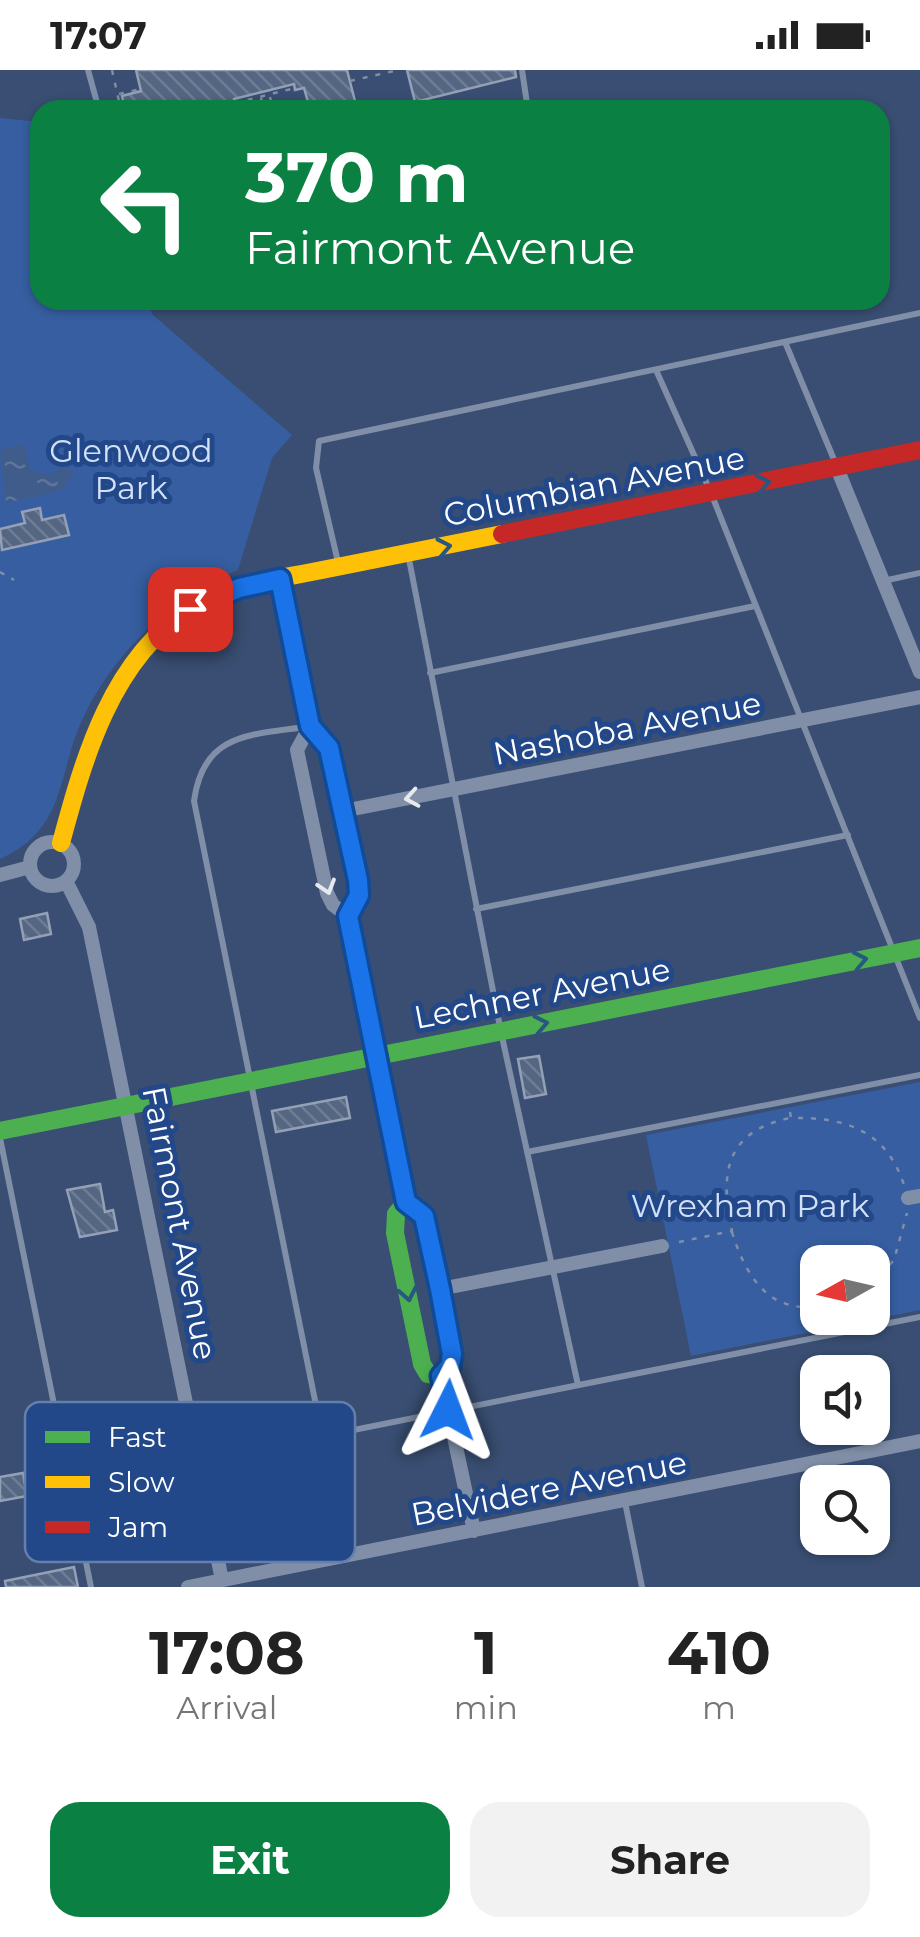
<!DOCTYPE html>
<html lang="en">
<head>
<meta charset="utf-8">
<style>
  :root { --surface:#fff; --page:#f2f2f2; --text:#222; --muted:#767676; --accent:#0b8043 }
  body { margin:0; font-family:Montserrat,sans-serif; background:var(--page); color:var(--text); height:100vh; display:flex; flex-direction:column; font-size:38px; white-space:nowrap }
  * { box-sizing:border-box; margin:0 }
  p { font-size:32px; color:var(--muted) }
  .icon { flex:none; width:55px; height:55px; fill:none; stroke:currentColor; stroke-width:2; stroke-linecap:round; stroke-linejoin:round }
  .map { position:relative; height:1517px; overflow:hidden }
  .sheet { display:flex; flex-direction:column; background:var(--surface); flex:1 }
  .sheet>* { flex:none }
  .guide { position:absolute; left:30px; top:30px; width:860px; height:210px; border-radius:30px; box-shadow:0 2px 8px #0004; background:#0b8043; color:#fff; overflow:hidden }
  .needle { width:65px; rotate:262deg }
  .tools { position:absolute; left:800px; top:1175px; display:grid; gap:20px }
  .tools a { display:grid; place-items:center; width:90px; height:90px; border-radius:20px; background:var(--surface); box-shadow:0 2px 8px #0004; font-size:50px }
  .pin { position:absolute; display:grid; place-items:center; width:85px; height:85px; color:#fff; margin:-42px; border-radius:20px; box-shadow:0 5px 15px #0006 }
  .me { position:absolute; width:110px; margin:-55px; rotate:3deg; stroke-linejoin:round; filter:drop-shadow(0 0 8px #0008) }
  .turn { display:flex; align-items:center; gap:35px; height:210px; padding:0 50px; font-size:45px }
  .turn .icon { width:130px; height:130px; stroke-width:2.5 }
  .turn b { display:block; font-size:70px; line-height:85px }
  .eta { display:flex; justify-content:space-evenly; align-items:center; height:170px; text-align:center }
  .eta b { font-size:60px; font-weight:700; line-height:70px }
  .primary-button { display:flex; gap:20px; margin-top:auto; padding:20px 50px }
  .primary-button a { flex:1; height:115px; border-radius:30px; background:var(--accent); color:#fff; font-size:40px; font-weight:700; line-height:115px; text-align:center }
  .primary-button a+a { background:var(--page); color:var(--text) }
  .status { display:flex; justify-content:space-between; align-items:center; height:70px; padding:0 50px; background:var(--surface); direction:ltr }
  .status svg { height:28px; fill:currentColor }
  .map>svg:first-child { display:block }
  .park { fill:#365ea0; fill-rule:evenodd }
  .water { fill:url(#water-ripples) }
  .building { fill:url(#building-back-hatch); stroke:#94a0b5; stroke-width:2.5 }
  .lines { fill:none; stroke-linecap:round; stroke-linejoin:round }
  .path { stroke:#808fa7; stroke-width:2.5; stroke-dasharray:5 8; stroke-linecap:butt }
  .lane { stroke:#808fa7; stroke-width:6 }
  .street { stroke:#808fa7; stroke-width:14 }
  .fast { stroke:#4caf50; stroke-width:18 }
  .slow { stroke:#ffc107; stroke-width:18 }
  .jam { stroke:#c62828; stroke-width:18 }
  .oneway { stroke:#285780 }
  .oneway2 { stroke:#e6e9ed }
  .route-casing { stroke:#114b97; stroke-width:25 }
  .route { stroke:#1a73e8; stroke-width:18 }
  .labels { text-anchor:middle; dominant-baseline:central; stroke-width:10; stroke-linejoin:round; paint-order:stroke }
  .park-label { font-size:32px; fill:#d3e1f8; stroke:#224889 }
  .street-label { font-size:32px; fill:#fff; stroke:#224889 }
  .key { fill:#224889; stroke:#647fac; stroke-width:2.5 }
  .key-label { font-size:28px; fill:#fff }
</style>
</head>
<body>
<div class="status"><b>17:07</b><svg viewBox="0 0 49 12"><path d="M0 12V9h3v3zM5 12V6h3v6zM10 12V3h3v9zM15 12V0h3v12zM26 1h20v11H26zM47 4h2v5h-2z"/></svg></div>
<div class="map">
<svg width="920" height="1517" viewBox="0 0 920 1517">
  <defs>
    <pattern id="water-ripples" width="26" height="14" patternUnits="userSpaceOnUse" patternTransform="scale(2.5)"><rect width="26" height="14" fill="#405c8b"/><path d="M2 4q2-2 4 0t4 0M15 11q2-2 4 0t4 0" fill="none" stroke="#5d749c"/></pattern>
    <pattern id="building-back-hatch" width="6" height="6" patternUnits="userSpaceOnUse" patternTransform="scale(2.5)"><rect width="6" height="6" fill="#556683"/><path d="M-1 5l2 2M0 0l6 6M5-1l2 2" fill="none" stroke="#6e7d96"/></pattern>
  </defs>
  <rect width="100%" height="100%" fill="#394e72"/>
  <path class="park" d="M0,48L40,52V230H145L153,245L292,365L272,388L238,500C171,530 118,578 85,644C56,702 69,758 0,789Z
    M920,1012V1240L691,1286L646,1065ZM818,1192H872V1248H818Z"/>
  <path class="water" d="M24,374L30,400L51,406L63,395L74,402L62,420L6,433L0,380Z"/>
  <path class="building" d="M136,0H347L356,35L350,40H316L314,31L308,32L304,18L295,20L294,14L234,29L237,40H125L122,26L141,21Z
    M407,0H515L516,7L415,32Z
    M40,438L42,450L64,445L69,465L2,480L0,459L25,453L22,442Z
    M47,843L51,864L24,870L20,849Z
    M539,986L546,1024L525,1028L518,989Z
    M346,1027L350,1048L276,1062L272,1041Z
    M100,1114L105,1142L113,1140L117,1160L80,1167L67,1120Z
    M23,1403L27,1426L0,1431V1407Z
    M74,1497L78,1517H6L5,1511Z"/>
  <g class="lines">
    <path class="path" d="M112,0L121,40
      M350,11L394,1
      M119,24L141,19
      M270,27L273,40
      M261,28L264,40
      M235,33L295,18
      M0,502L14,510
      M790,1042L791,1048C845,1047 886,1060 904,1115
      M732,1162C745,1204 768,1244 818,1236
      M679,1172L732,1161C720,1104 724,1062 790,1048
      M872,1214L894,1190L907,1143"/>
    <path class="lane" d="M88,0L99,40
      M522,0L528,40
      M785,272L835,392
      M656,300L711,423L920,948
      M408,484L501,962L578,1315
      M338,492L316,398L319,371L920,243
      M883,511L920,503
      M430,603L755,536
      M305,657C250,665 203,663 194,731L322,1365
      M476,839L848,765
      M0,1068L91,1517
      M527,1082L920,1005
      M198,1391L920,1247
      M625,1432L642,1517"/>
    <path class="street" d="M837,398L920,602
      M310,656L297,680L327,823L333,835L349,847
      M343,741L920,627
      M30 794a22 22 0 1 1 44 0a22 22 0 1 1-44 0Z
      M0,805L30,797
      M66,811L89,857L222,1510
      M908,1128L920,1126
      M406,1132L424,1146L440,1219L452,1284L450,1296L441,1306L474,1461
      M440,1219L662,1176
      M188,1517L920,1371"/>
    <path class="fast" d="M280,509L310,656L329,678L358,810L359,825L349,847L406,1132L396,1144L395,1163L422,1294L428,1304L441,1306
      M0,1061L920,878"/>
    <path class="slow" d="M61,773C84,688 111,589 191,538C229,513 279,509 322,500C382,488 442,476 502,464"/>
    <path class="jam" d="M502,464L920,380"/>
  </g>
  <defs><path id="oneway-chevron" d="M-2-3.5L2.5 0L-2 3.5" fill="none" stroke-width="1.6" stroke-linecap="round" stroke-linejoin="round" transform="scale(2.5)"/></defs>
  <g class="oneway">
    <use href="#oneway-chevron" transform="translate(763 413) rotate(-11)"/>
    <use href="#oneway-chevron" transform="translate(444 477) rotate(-11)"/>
    <use href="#oneway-chevron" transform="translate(860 890) rotate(-11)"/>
    <use href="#oneway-chevron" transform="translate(541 954) rotate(-11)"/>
    <use href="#oneway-chevron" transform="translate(408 1224) rotate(79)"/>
  </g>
  <g class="oneway2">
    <use href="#oneway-chevron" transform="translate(412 728) rotate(170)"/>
    <use href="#oneway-chevron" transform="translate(327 817) rotate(73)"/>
  </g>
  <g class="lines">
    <g class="route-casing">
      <path id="route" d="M190,539L239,518L280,509L310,656L329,678L358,810L359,825L348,846L406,1132L424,1146L440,1219L452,1284L450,1296L441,1306L448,1340"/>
    </g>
    <use href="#route" class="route"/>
  </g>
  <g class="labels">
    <g class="park-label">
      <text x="131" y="380">Glenwood<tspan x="131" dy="37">Park</tspan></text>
      <text x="750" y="1135">Wrexham Park</text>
    </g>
    <g class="street-label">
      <text transform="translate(594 416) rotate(-11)">Columbian Avenue</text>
      <text transform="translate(627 658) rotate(-11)">Nashoba Avenue</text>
      <text transform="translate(542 923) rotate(-11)">Lechner Avenue</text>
      <text transform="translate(180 1153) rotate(79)">Fairmont Avenue</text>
      <text transform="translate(549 1418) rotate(-11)">Belvidere Avenue</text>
    </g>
  </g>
  <rect x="25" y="1332" width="330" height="160" rx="15" class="key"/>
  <rect x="45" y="1361" width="45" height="12" fill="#4caf50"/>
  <rect x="45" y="1406" width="45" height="12" fill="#ffc107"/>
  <rect x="45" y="1451" width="45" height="12" fill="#c62828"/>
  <g class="key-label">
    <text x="108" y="1377">Fast</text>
    <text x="108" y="1422">Slow</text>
    <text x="108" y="1467">Jam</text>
  </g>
</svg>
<div class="tools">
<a><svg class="needle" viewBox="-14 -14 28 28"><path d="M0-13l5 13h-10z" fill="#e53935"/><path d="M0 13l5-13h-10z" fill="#767676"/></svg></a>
<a><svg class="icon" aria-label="sound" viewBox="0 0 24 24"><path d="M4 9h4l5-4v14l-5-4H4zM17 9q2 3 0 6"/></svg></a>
<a><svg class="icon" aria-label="search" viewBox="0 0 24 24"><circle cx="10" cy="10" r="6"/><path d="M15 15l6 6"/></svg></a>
</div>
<div class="pin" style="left:190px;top:539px;background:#d93025"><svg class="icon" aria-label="arrive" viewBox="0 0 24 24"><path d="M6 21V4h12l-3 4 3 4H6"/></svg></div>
<svg class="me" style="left:448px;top:1340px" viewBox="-20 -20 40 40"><path d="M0-17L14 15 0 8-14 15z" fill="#1a73e8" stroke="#fff" stroke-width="4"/></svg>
<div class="guide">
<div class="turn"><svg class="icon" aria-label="left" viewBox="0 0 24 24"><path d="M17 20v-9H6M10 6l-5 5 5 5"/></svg><div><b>370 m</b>Fairmont Avenue</div></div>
</div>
</div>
<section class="sheet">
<div class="eta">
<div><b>17:08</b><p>Arrival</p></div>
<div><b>1</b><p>min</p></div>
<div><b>410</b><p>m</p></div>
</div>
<div class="primary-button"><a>Exit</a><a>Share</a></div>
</section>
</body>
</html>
